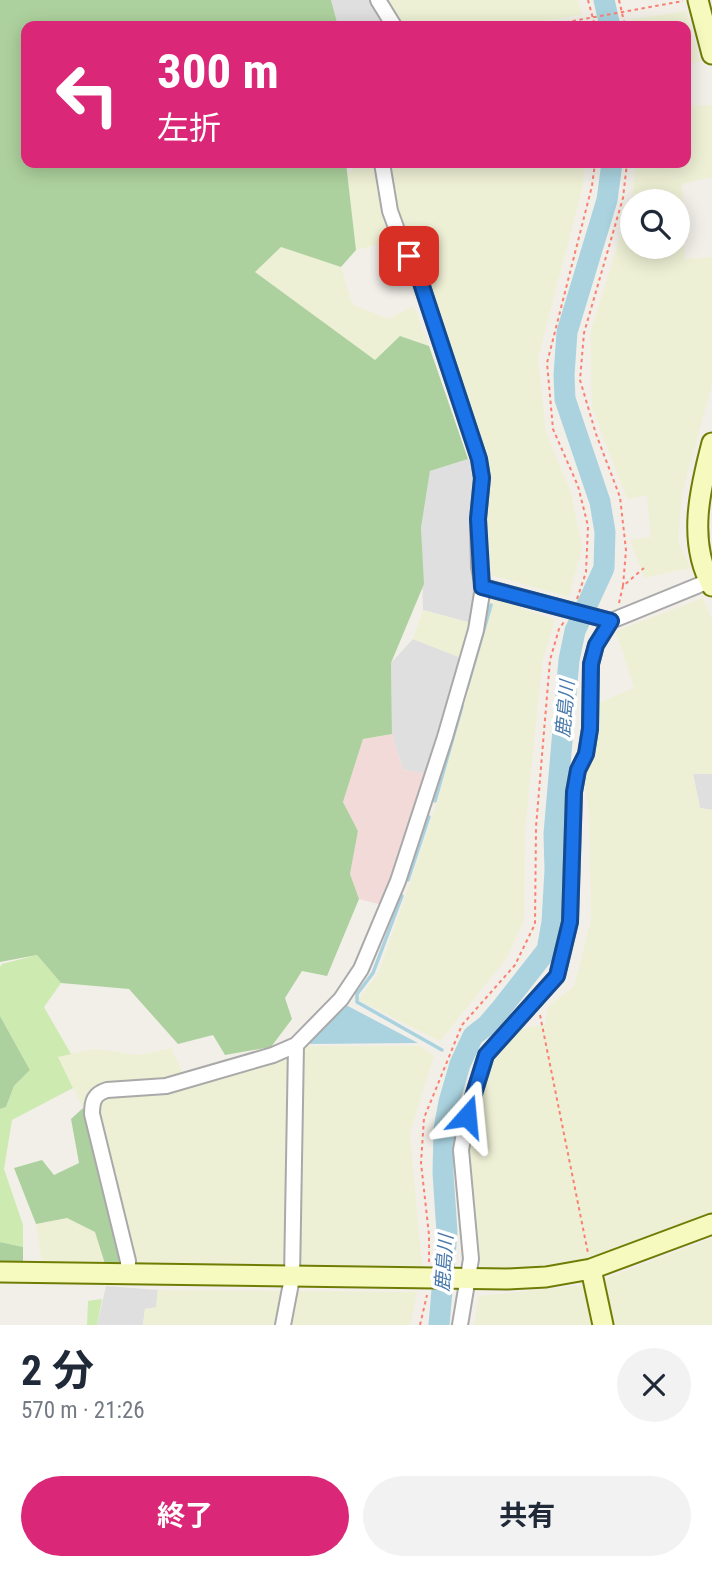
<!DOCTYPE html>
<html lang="ja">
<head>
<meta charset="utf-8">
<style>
  :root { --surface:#fff; --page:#f2f2f3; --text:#1f2937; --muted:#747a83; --accent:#db2777 }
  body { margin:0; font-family:"Roboto Condensed","Noto Sans JP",sans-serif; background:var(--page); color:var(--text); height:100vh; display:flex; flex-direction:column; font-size:26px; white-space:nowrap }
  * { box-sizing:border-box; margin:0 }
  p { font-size:23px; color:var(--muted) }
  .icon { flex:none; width:38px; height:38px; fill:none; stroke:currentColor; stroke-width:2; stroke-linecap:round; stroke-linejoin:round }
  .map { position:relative; height:1325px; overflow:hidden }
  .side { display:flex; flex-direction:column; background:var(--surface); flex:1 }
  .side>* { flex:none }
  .guide { position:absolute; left:21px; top:21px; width:670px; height:147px; border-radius:14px; box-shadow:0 4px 18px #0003; background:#db2777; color:#fff; overflow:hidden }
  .tools { position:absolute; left:620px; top:189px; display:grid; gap:14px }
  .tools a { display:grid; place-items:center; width:70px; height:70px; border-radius:50%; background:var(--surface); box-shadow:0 4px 18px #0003; font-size:35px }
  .pin { position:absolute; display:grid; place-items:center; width:60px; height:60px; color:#fff; margin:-30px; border-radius:14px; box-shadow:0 4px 10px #0006 }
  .me { position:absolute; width:77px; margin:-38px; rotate:18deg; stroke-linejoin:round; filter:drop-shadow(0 0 5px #0008) }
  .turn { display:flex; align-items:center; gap:24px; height:147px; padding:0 21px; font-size:32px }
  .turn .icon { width:91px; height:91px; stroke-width:2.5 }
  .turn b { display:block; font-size:49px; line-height:60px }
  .round { display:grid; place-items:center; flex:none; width:74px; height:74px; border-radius:37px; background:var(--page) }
  .overview { display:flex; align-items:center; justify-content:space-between; height:119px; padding:0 21px }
  h1 { font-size:42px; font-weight:700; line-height:52px }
  .cta { display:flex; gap:14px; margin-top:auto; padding:14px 21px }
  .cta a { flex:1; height:80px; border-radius:42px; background:var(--accent); color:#fff; font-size:28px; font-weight:700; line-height:80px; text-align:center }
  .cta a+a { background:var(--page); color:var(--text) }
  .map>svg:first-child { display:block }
  .residential { fill:#e0dfdf }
  .commercial { fill:#f2dad9 }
  .farmland { fill:#eef0d5; fill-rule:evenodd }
  .grass { fill:#cdebb0 }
  .forest { fill:#add19e }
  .water { fill:#aad3df }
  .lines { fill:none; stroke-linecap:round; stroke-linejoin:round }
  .stream { stroke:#aad3df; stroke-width:3.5 }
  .river { stroke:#aad3df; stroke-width:21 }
  .street-casing { stroke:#a9a9a9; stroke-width:18 }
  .secondary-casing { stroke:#707d05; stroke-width:23 }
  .path { stroke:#fa8072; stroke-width:2; stroke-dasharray:3.5 3.5; stroke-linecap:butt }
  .street { stroke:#fff; stroke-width:14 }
  .secondary { stroke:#f7fabf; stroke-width:19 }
  .route-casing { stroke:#114b97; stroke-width:18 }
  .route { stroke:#1a73e8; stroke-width:12 }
  .labels { text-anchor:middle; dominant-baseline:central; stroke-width:7; stroke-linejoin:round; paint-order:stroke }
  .water-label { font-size:19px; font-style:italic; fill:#4a7aab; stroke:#fff }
</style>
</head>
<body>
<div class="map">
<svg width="712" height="1325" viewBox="0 0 712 1325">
  <rect width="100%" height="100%" fill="#f2efe9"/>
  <path class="residential" d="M331,0H389L403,26H338Z
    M468,459L489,468L487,520L491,575L471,623L423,610L421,528L430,471Z
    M413,639L459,657L430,774L403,770L392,734L391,663Z
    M693,774H712V810L700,808Z
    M106,1286L158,1290L156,1308L145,1309L143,1325H97Z"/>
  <path class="commercial" d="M392,734L403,770L430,774L382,905L359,899L350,874L358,831L343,802L363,739Z"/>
  <path class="farmland" d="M389,0H578L582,15L511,26H403Z
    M686,11L700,62L686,64V26H633L632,19Z
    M712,105V177L682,184L685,259L712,257V384L682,494L678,540L690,568L644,578L630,540L651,537L647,495L627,499L592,408L590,334L632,199L636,163H686V106ZM632,201H677V247H632Z
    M363,163H372L390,241L356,250L347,173Z
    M391,163H585L583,185L538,358L546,432L571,493L582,547L569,597L491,575L487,520L489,468L426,270L396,212Z
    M281,247L341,267L352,304L388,319L414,306L429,346L400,336L375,360L255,272Z
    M494,598L555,620L542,663L525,831L524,921L506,959L440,1041L358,1000L378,974L410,883L438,799Z
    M703,598L712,619V774H693L700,808L712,810V1215L590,1259L552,1268L481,1269L466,1145L489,1060L514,1031L545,1024L548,1007L574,986L591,921L589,814L584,776L599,733V703L634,688L616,631Z
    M423,610L471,623L459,657L413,639Z
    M305,1046H420L434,1055L410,1134L422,1267L300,1266Z
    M171,1048L183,1074L138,1085L96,1086L83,1108L58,1056L96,1049L139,1055Z
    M287,1057L285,1267L133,1265L97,1110L105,1095L168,1090Z
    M67,1218L95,1232L105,1264L42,1262L36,1224Z
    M712,1238V1325H611L602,1280Z
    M585,1285L593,1325H474L479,1296Z
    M158,1290L284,1291L277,1325H143L145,1309L156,1307Z
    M294,1291L417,1292L410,1325H287Z"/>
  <path class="grass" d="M37,955L61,983L44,1007L71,1054L58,1057L73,1088L12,1120L4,1169L23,1225V1247L0,1242V1109L6,1107L14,1086L30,1070L0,1016V967L2,964Z
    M102,1299L97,1325H87L88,1301Z"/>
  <path class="forest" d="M0,0H331L338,26H26V163H346L356,250L341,267L281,247L255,272L375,360L400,336L429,346L468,459L430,471L421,528L424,584L391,663L392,734L363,739L343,802L358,831L350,874L359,899L327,976L302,971L285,998L292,1019L271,1047L225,1055L213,1035L178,1044L129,989L61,983L37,955L0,962Z
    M0,1016L30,1070L14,1086L6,1107L0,1109Z
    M83,1108L122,1262L105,1264L95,1232L67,1218L36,1224L14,1168L42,1160L54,1175L79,1163L71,1119Z
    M0,1242L23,1247V1263L0,1262Z"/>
  <path class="water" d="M346,1005L418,1043L308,1044Z"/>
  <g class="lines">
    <path class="stream" d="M467,688L491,605
      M435,801L462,706
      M408,880L429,817
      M402,896L373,973L357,994V1002L442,1050
      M454,1058L460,1064"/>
    <path class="river" d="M604,0L610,26
      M439,1325L447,1232L443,1173L444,1129L449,1102L460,1064L473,1036L487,1025L500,1010L547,950L552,922L555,870L554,834L569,660L575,631L604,568L605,532L600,502L565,399L564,375L567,332L607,200L612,163"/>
    <g class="street-casing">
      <path id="street" d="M378,0L394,26
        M483,587L611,621L709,581
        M128,1275V1261L92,1114C92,1101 94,1094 107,1090L166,1086L273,1055L296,1045L341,999L361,969L398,881L445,737L476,630L483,587L479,567L478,519L482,478L479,459L417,271L401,241L390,211L382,163
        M283,1325L292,1278L296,1045
        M460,1325L471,1259L461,1150L467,1117L486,1055L557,976L570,922L574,792L578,770L586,754L590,729L591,664L596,645L611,621"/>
    </g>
    <g class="secondary-casing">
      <path id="secondary" d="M698,0L712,54
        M712,443C700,489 687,542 712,586
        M591,1269L603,1325
        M0,1272L507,1279L546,1277L591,1269L712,1224"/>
    </g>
    <path class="path" d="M588,0L595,26
      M619,0L625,26
      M545,26L683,1
      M623,586L626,550L620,497L596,434L580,380L584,333L623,198L627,163
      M577,599L586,572L588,526L578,486L553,429L547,363L592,186L595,163
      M619,603L623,586L644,568
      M540,1015L588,1253
      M429,1262V1235L421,1163L424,1118L462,1025L515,965L535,924L536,827L550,660L559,629L564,622
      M420,1325L427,1295"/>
    <use href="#street" class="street"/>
    <use href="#secondary" class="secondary"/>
  </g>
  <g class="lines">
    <g class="route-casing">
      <path id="route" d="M409,256L417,271L479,459L482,478L478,519L482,587L611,621L596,645L591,664L590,729L586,754L578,770L574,792L570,922L557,976L486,1055L467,1116"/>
    </g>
    <use href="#route" class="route"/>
  </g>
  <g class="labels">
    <g class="water-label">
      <text transform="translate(565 709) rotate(-85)">鹿島川</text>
      <text transform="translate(444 1263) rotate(-86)">鹿島川</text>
    </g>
  </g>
</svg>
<div class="tools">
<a><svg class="icon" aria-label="search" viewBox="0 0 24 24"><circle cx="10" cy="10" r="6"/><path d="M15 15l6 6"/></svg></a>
</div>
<div class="pin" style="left:409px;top:256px;background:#d93025"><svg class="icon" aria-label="arrive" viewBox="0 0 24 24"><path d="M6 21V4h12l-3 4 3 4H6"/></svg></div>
<svg class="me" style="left:467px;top:1116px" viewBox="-20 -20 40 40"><path d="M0-17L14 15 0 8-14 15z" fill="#1a73e8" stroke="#fff" stroke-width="4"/></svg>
<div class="guide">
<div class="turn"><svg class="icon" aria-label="left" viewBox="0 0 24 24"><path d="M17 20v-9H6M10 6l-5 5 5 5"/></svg><div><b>300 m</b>左折</div></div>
</div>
</div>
<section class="side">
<div class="overview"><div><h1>2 分</h1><p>570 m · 21:26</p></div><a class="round"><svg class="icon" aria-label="close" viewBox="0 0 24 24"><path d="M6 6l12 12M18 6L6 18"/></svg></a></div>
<div class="cta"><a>終了</a><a>共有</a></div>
</section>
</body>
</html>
